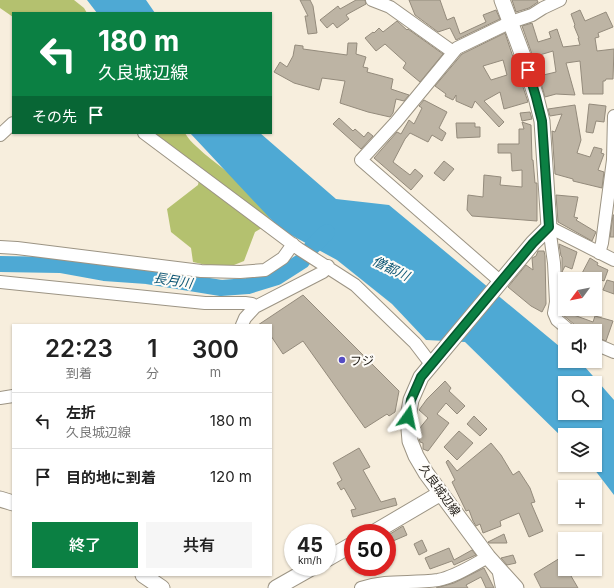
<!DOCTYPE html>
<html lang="ja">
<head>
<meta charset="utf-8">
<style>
  :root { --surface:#fff; --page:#f6f6f6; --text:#222; --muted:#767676; --line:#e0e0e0; --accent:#0b8043 }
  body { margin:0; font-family:Inter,"Noto Sans JP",sans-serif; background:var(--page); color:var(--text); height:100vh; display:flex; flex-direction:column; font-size:15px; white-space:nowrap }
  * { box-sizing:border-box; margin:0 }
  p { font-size:13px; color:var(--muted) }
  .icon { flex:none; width:22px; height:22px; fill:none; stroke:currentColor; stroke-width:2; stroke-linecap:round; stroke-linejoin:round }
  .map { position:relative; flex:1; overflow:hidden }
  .sheet { position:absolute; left:12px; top:324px; width:260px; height:252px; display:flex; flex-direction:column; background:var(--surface); border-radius:0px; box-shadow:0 1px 3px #0004 }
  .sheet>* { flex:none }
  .top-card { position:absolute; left:12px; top:12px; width:260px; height:122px; border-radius:0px; box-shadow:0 1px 3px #0004; background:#0b8043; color:#fff; overflow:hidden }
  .needle { width:26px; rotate:238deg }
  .fabs { position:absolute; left:558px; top:272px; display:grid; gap:8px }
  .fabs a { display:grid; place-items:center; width:44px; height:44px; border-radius:0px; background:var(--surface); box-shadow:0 1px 3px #0004; font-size:20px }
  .speed { position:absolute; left:284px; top:524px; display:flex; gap:8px; font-size:20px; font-weight:700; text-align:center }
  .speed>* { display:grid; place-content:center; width:52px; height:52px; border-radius:50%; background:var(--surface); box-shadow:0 1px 3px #0004; line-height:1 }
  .speed small { font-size:10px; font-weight:400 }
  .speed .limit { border:6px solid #d22; background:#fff; color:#111 }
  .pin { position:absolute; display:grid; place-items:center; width:34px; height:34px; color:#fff; margin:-17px; border-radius:8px; box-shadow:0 2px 6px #0006 }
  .me { position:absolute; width:44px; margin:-22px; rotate:12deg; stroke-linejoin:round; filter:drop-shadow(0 0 3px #0008) }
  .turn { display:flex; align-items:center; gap:14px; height:84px; padding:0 20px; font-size:18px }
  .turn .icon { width:52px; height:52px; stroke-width:2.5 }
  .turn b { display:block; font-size:28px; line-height:34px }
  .then { display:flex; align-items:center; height:38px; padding:0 20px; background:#0003; gap:8px; font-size:15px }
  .eta { display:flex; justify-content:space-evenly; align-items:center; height:68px; text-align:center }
  .eta b { font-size:24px; font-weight:600; line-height:28px }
  .primary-button { display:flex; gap:8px; margin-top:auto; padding:8px 20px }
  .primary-button a { flex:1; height:46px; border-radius:0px; background:var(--accent); color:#fff; font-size:16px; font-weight:600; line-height:46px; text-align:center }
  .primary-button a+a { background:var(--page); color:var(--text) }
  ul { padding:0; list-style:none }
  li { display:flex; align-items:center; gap:12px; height:56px; padding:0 20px; border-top:1px solid var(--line) }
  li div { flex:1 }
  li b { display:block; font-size:15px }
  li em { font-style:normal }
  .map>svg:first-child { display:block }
  .forest { fill:#b4c16f }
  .water { fill:#4ea9d4; fill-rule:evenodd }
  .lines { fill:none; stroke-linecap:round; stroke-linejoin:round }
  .river { stroke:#4ea9d4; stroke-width:16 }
  .building { fill:#bdb4a4; stroke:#948b7c; fill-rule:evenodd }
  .minor-casing { stroke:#9c9484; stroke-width:14 }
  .major-casing { stroke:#9c9484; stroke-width:17 }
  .minor { stroke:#fff; stroke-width:12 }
  .major { stroke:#fff; stroke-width:15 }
  .route-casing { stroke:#07532c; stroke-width:10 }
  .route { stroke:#0b8043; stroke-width:7 }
  .poi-dot { fill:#554cc3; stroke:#fefcf8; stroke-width:1.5 }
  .labels { text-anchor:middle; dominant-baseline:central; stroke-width:4; stroke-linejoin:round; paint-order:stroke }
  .poi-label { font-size:12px; fill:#25211b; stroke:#fefcf8; text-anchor:start }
  .street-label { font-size:12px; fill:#25211b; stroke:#fefcf8 }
  .water-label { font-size:13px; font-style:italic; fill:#105876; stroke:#fefcf8 }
</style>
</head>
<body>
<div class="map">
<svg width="614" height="588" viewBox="0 0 614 588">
  <rect width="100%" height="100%" fill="#f7eedd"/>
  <path class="forest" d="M0,0H74L84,8L87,13H13V17L0,8Z
    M151,133H185C188,138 192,143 197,147C222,171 257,188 272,222L255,232L244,261L224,269L193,262L191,248L171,232L167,209L198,185L201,170Z"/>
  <path class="water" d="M87,0H146L155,13H97Z
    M190,133H260L336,199L389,205L565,351V361H577L585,367L614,400V495L591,465H595V435H565V440L465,342L426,340L392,304L337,260L280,229ZM565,383H595V413H565Z"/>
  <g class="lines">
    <path class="river" d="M0,264L60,265L104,273L147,276L221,288L248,286L277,277L302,261L312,247L327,232"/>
  </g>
  <path class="building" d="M300,0H310L313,6L317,33L308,34L305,16H308Z
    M356,0H365L366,4L346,15L349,19L337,28L333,23L327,28L320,20L338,6L340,9Z
    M409,0H440L447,20L454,17L460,34L486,22L483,15L496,10L500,19L456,40L450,28L438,32L415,15Z
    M512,0H537L538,2L529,8L516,12Z
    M580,10L585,21L606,12L613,27L598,33L599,37L595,38L597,51L614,49L613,79H606L605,81H603V94H583L580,61L566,63L575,95L556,94L545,97L539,76L556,72L553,51L533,57L522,26L532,23L538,42L551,38L549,32L557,29L563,47L580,45L578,38H579L574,26L575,25L571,14Z
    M397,21L407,30L408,29L443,54L420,82L403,68L406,63L385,44L376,51L365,38L373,32L374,33L379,28L383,32Z
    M505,33L528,102L504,109L500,92L484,101L504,122L499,127L475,101L472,108L456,101V95L453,100L445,96L446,94L435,86L462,54ZM503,60L507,75L491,80L483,66Z
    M348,43H357L356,54L366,57L363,67L368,68L367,72L393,79L391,89L409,95L404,101L396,99L393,113L390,117L368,112L340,103L345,81L322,78L319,90L294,83L274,72L280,62L287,67L293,56L295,45L303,46V49L347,55Z
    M424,100L447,112L439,128L446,133L442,141L432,135L428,142L410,133L405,139L393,162L410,175L415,169L423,176L411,190L374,158L397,132L401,134L409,120L414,124L422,108L419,106Z
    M589,104L606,106L604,122L596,121L593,133L586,132Z
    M575,105L581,140L577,153L590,157L594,147L602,149L601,153L604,154L598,170L604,172L602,188L573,181V179L555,174L552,131L555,132L562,114L550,116L548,109Z
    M530,112L532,119L522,121L520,113Z
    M339,118L353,131L355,129L364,137L368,132L373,136L361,149L333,124Z
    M522,122L531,125L532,160H533L535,183H537V221L472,216L467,210L468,195L483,197L484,175L501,177L500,185L522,187V170L512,171L511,153H498V144H519V129H524Z
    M456,123H475V127H480V137L457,138Z
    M444,161L454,169L444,181L434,173Z
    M556,195L578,197L574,217L578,218L576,220L596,232L592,241L558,222Z
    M613,215H614V237H610Z
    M559,244L577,252L572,269L565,266L562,272V257L561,256Z
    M538,251H544L545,256L546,304L542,312L531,306L508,287L526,265L533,270L532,258L536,256Z
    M590,258L598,263L597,265L608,270L604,281L591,276L590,279H579Z
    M607,280L614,282V294L603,290Z
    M303,295L399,391L395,412L389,416L387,414L365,428L303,341L283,354L271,336V325H258Z
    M563,307L565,309L573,310L571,314L593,322L595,316L613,321L606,341L595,337V331H581L577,329L575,325L563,315L562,312Z
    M445,381L451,388L449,391L465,406L457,414L446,403L437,414L449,423L428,451L423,449V443L420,442L418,434L419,429L428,418L419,410L427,399Z
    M474,416L487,429L480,436L467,424Z
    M459,431L473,443L457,460L444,447Z
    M491,443L501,455L513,475L519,471L530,488L535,502L531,503L543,531L529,537L519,513L500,521L501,526L483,533L480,524L476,526L473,521L469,510L466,511L452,482L455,480L446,462L448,460L457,471Z
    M359,448L370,467L363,470L381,502L395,498L397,505L353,517L351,510L356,509L344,488L341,490L337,483L342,480L333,463Z
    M403,526L407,535L393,541L390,534Z
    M504,534L507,543H489L488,542Z
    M422,540L427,551L419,555L414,544Z
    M449,548L454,560L472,550L476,555L454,565L452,561L430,569L425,558Z
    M513,555L516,563L507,565L501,558Z
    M565,555V569H567L578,588H541L534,574Z
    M484,568L494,588H486L481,577L466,585L468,588H436L454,583Z"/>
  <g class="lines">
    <g class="minor-casing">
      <path id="minor" d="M372,0L390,7L453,52
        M144,133L299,249L355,285L415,343L431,364
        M0,135L13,123
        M549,227L554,263L556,302L554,313L557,320L570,331
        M549,227L614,260
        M0,247L17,248L201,271L240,272L265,270L283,258L293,244
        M599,253L602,243L613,160L614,116
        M0,282L205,303H245L252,304L255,307
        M501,282L361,160L396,122L457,48L511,22L532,15L543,8L560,0
        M242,325L245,318L255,307L323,272L328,266
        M595,344L614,352
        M0,398L13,396
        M498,568L502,588
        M361,588C388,579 411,584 438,580C455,577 473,565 488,557"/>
    </g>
    <g class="major-casing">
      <path id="major" d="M502,0L523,56L536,97L542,121L549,227L533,243L421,377L411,400L408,417L410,441L416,456L426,473L488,557L516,588
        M0,499L13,503
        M373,533L441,493
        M327,559L353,544
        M143,575L162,588
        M276,588L313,567"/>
    </g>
    <use href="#minor" class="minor"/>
    <use href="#major" class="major"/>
  </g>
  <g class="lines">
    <g class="route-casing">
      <path id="route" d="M408,417L411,400L421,377L533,243L549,227L542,121L536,97L528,70"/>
    </g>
    <use href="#route" class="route"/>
  </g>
  <circle class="poi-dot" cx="342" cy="360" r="4"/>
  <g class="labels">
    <g class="poi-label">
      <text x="350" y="360">フジ</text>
    </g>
    <g class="street-label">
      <text transform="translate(440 490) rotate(54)">久良城辺線</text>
    </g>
    <g class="water-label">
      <text transform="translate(391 268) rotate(26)">僧都川</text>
      <text transform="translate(173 280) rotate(9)">長月川</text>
    </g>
  </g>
</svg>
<div class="fabs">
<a><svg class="needle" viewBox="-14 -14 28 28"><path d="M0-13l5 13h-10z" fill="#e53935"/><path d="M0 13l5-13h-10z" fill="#767676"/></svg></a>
<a><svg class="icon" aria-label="sound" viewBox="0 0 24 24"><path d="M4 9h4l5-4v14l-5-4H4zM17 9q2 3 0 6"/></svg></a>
<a><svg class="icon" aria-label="search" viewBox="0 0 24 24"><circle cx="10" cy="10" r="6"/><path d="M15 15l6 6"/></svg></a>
<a><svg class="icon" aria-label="layers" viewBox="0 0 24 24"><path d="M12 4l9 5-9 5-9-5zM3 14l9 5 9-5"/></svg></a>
<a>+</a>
<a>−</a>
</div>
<div class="speed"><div>45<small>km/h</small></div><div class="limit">50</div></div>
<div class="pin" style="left:528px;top:70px;background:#d93025"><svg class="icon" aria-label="arrive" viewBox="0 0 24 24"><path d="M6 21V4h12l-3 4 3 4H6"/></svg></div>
<svg class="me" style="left:408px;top:417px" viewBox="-20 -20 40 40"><path d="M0-17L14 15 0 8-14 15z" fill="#0b8043" stroke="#fff" stroke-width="4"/></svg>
<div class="top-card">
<div class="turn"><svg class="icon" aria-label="left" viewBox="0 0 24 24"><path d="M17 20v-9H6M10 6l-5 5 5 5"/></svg><div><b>180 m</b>久良城辺線</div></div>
<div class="then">その先<svg class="icon" aria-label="arrive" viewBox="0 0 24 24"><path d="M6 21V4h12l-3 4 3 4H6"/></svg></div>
</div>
<section class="sheet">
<div class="eta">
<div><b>22:23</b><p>到着</p></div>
<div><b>1</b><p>分</p></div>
<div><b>300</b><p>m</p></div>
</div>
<ul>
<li><svg class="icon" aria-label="left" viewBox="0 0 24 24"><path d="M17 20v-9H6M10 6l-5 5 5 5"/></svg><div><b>左折</b><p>久良城辺線</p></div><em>180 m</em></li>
<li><svg class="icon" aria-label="arrive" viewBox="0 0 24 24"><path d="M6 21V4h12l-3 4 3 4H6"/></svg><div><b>目的地に到着</b></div><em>120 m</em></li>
</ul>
<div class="primary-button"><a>終了</a><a>共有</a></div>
</section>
</div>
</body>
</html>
